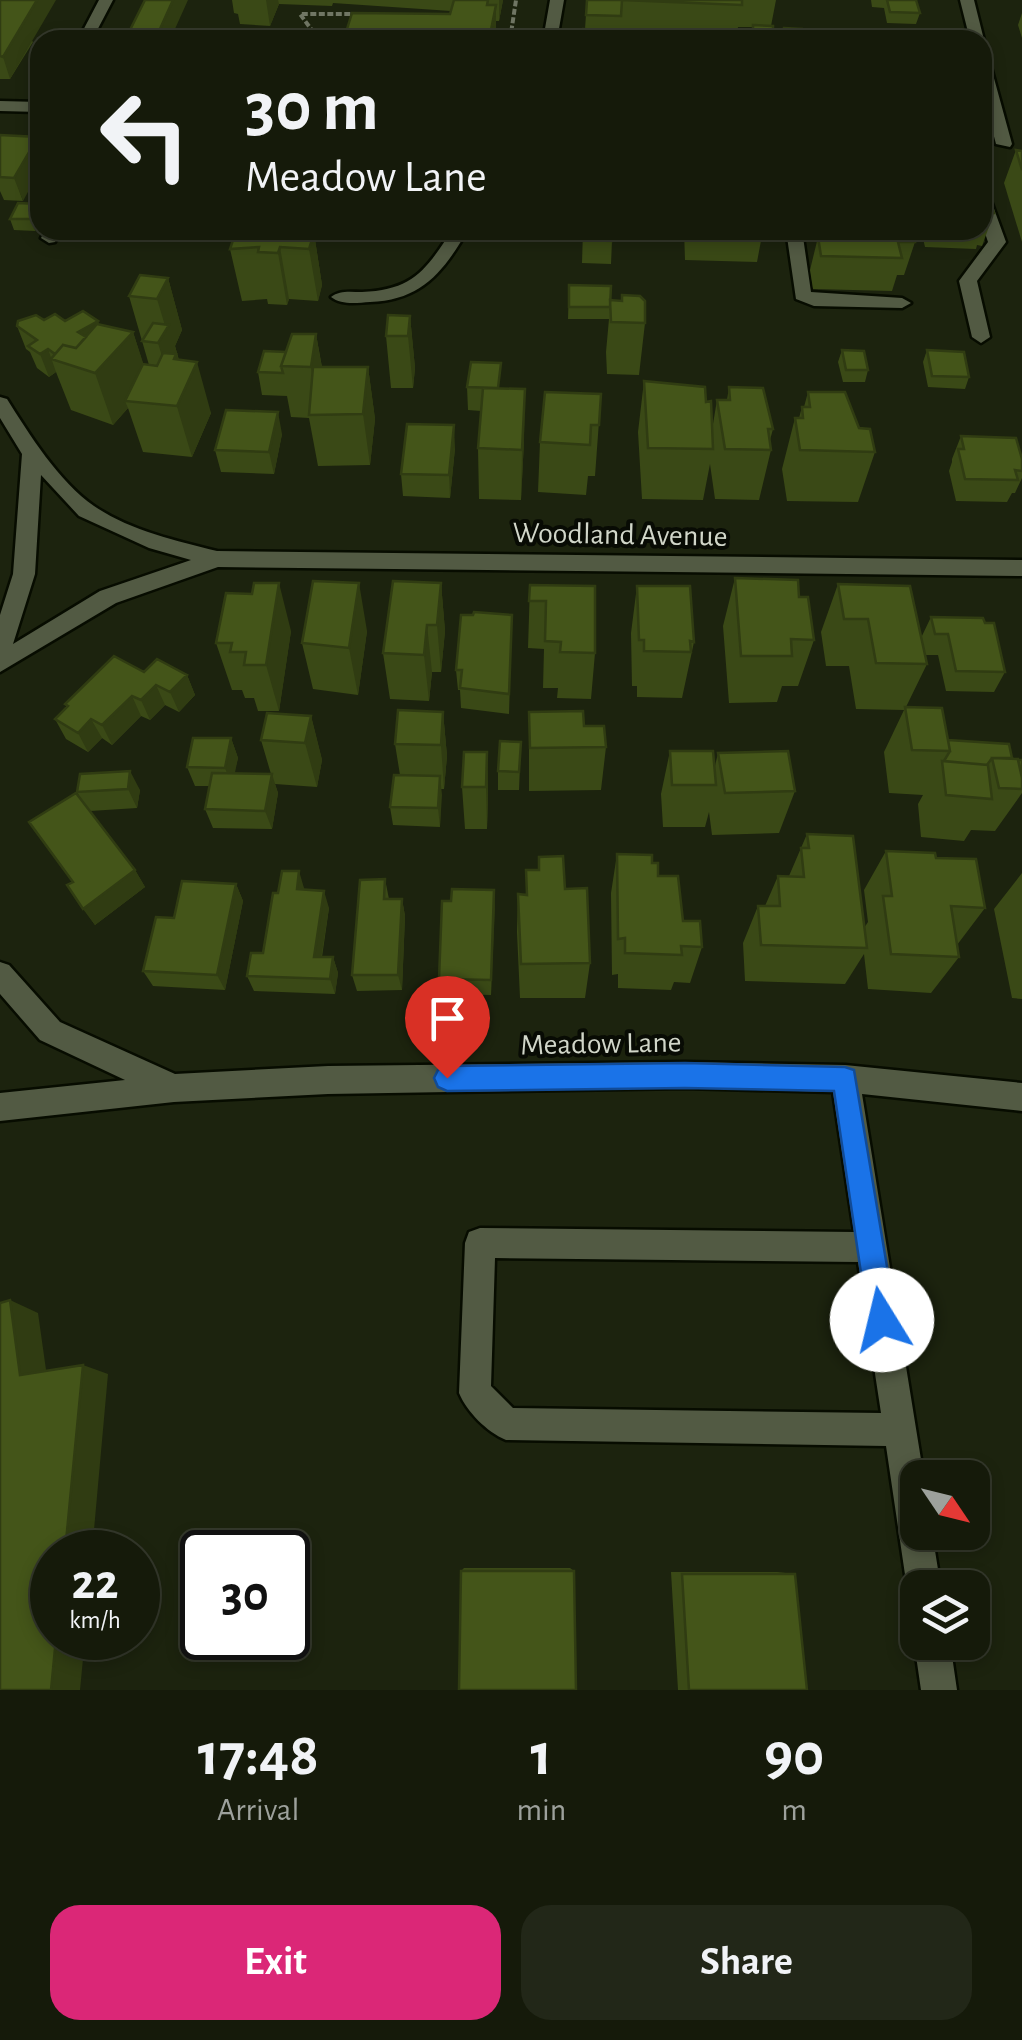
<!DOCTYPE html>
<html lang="en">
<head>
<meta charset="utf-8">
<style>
  :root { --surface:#151a0a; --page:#222718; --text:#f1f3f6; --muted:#9da19c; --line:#34382b; --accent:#db2777 }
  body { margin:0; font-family:"Alegreya Sans",sans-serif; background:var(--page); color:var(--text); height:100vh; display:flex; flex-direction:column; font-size:38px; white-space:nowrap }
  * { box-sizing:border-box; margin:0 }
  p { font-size:32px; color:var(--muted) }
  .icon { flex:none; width:55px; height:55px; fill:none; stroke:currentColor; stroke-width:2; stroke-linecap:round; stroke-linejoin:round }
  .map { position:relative; height:1690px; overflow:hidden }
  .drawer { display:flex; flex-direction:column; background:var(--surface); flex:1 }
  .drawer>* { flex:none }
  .guide { position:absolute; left:30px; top:30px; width:962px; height:210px; border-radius:30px; box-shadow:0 5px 15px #0003,0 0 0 2px var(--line); background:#151a0a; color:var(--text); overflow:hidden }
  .needle { width:65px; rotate:125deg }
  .controls { position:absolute; left:900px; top:1460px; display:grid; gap:20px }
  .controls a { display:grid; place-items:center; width:90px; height:90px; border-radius:20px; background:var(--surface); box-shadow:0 5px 15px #0003,0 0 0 2px var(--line); font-size:50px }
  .speed { position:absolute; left:30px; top:1530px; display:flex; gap:20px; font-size:50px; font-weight:700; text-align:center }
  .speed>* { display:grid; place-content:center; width:130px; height:130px; border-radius:50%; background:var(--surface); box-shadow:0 5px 15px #0003,0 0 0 2px var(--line); line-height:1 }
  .speed small { font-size:25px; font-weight:400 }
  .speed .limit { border:5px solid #111; border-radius:15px; background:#fff; color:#111 }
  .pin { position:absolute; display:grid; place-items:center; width:85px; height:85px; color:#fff; margin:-102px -42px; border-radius:50% 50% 50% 0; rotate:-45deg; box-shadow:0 0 10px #0007 }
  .pin .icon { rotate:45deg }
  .me { position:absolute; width:110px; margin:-55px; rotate:351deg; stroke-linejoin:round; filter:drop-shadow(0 0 8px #0008) }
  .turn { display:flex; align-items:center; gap:35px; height:210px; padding:0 50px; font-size:45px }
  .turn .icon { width:130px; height:130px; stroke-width:2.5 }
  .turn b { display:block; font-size:70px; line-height:85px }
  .eta { display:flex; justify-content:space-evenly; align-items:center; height:170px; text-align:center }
  .eta b { font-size:60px; font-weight:700; line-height:70px }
  .action { display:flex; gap:20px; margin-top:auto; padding:20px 50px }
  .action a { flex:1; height:115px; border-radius:30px; background:var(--accent); color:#fff; font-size:40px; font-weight:700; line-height:115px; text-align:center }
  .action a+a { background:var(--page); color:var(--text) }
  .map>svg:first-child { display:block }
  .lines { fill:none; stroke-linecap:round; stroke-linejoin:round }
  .minor-casing { stroke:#070c00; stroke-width:5 }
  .path { stroke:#707664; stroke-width:4; stroke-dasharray:6 2.5; stroke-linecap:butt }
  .minor { fill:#525a43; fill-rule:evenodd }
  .wall { fill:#3a4916 }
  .shaded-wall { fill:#303c12 }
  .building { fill:#445519; stroke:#303c12; stroke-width:2.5 }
  .route { fill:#1a73e8; stroke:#114b97; stroke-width:2.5 }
  .labels { text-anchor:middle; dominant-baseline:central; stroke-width:8; stroke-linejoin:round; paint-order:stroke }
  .street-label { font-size:30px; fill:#d1d6c9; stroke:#080b04 }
</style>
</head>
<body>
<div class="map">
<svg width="1022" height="1690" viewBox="0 0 1022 1690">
  <rect width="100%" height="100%" fill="#1c230e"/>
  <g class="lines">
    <g class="minor-casing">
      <path id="minor" d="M99,0H113L92,40H78Z
        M550,0H564L557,40H543Z
        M960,0H974L984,40L982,42L970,40Z
        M982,56L989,60L1012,144L1010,147L996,144L982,91Z
        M0,101L40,102V112L0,111Z
        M982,193L990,198L1006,242L977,281L990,337L981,343L972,337L959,281L988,242L982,224Z
        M45,230H61L55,242L49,243L41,238Z
        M452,230H468C443,272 422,300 370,302C356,303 341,305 331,297C340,290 350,292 362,292C413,290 426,270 452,230Z
        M786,230H802L811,292L902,298L911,303L902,308L814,306L796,299Z
        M0,397L7,399C29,434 59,482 94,506C129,530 176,541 217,551L1022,560V576L218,567L116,603L0,672V615L13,574L22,454L0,418ZM41,475L79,516L149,548L191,560L100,591L13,644L35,574Z
        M0,962L9,965L60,1022L175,1074L328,1066L685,1062L845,1065L1022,1083V1111L862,1094L924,1478H918V1532H932L941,1588H918V1603L912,1600L907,1588L886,1446L506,1440C487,1432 467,1412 459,1393L465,1243L469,1232L480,1228L854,1232L833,1092L685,1088L328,1094L174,1102L0,1121V1093L125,1080L40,1040L0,994ZM495,1258L858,1262L881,1413L513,1408L491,1386Z
        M918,1634V1642H950L957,1690H921L914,1642Z"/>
    </g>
    <path class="path" d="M319,40L300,14H359
      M510,40L516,0"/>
    <use href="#minor" class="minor"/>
  </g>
  <path class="wall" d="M0,0L33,42L10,79H0Z
    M232,0H503L499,21H496V40H348L347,29L450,14L451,11L333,3L332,6L279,4L270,26L240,24L238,14L234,13Z
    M587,0H776L771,26H773V40H751L752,27H738L737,36L620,32L619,40H582L585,29Z
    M871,0H916L920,13L916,24L887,23L884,8L872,7Z
    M1022,13V38L1018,25Z
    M0,135L23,201L4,200L0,191Z
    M1016,150L1022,151V242L1004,183Z
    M982,171L994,213L982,246L977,245L976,249L925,247L921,230H982Z
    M39,204L40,221L35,231L14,230L10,219Z
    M247,230H283L314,233L322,285L318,301L289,299L287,305L268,304L267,299L242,301L230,249L248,234Z
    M529,230H572V239L553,238V232Z
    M583,230L612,241L611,264L582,263Z
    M684,230H763L757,262L685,260Z
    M842,230H912L915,242L904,275H897L892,291L813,289L810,270L818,237H843Z
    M168,278L182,330L175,346L179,360L211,413L192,457L143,452L128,408L113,425L71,410L56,372L49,377L37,368L30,352L26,349L17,326L44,320L98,321L99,324L133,332L143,364L149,365L129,296Z
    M569,285L611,300L645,323L639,375L607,374L606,352L609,319H568Z
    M410,316L415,368L413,388H391L386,336Z
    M316,334L322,367H368L375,419L370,465L318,466L309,418L291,417L287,396L262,395L258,372L286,352Z
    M842,350L868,370L865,382H843L838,362Z
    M927,350L969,377L965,389L928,387L923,362Z
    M644,381L706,402L712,430L717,400H727L729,387L773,429L770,440L771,450L759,500L715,499L710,464L703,500L642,499L638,432Z
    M467,387L501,388L524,440L521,500L479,499L478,448L481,411L468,410Z
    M808,392L859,428L875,452L858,502L787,501L782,469L795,418H799L802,407H804Z
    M601,394L595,476H588L586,495L538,492L540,442Z
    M282,434L274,474L221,472L215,450Z
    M961,436L1022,459V478L1015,493H1012L1007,502L956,501L949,471L952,462V459Z
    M455,448L450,498L403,496L401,474Z
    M735,578L799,597L814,640L798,686H782L777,702L729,703L723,626Z
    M441,583L445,631L441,672H432L429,701L390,699L383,653Z
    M838,584L927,664L906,707L948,740L1022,760V793L995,831L971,830L964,841L921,837L918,804L923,795L889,793L884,752L904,710L856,709L849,666H826L821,632Z
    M530,585L595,653L591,699L557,698L558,688H543L544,649L528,648Z
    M637,586L694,642L682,698L637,697V686H632L631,633Z
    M512,615L509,714L461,708L460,690H458L456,670Z
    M931,617L1005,672L994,692L946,691L938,655H925L921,638Z
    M291,631L279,711H258L254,698H245L242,690H232L216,643Z
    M367,631L358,695L313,689L302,643Z
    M144,672L187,675L195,695L179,712L165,705L150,720L141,716L112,745L102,738L88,752L66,739L55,719L67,708L65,704Z
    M443,712L447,756L444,789H441L440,827L393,825L390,807L400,775L395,744Z
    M529,712L584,726L606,747L601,790L529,791Z
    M311,716L322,760L317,787L275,784L278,793L272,829L213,828L205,809L210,786H195L187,767L231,738L238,758L234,773L271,774L261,740Z
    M521,742L519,790H498V771Z
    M670,751L715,766L718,753L795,791L779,833L712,835L709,812L705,827H663L661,794Z
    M487,752L488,795L487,829H465L462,787Z
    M80,774L140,790L137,808L90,811L135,870L145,887L95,925L67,885L72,882L81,800L77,792Z
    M807,834L864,928L868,922L864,890L886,851L936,858L985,908L957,945L959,957L931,993L868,989L864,954L845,984L745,981L743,943L758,906H765L778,876H789Z
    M617,854L652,863L683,921L702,947L690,983L674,982L671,990L618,988V974L612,975L611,893Z
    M526,870L565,889L590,963L585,998H520L517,932L518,894H526Z
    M1022,873V999L1012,998L994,909Z
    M385,879L389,899H402L405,916L402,990L357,991L352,975Z
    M236,884L243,901L225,990L153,986L143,971L174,918Z
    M304,890L329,908L322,957H333L338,973L335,994L254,991L247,976Z
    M494,890L491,995L441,994L439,979L451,901Z
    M464,1568H570L574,1571H461Z
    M671,1572H777L795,1574L807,1690H678Z"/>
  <path class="shaded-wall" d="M37,0H56L10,79L3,57Z
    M173,0H188L170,40H155Z
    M266,0H278L279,4L270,26Z
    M499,0H503L499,21Z
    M496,5V40H489Z
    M38,137L40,141V170L23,201L14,178Z
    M39,204L40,221L35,231L31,219Z
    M314,233L322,285L318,301L309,249Z
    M280,247L289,299L287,305L278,253Z
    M168,278L182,330L175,346L186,387L197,362L211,413L192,457L158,343L166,329L157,299Z
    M410,316L415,368L413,388L408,336Z
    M98,321L105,344L95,350L78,332Z
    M133,332L150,384L125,401L128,408L113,425L95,373Z
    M316,334L325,386L319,415L311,367Z
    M48,349L56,372L49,377L40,354Z
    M368,367L375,419L370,465L363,414Z
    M525,389L524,440L521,500L522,450Z
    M278,412L282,434L274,474L269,452Z
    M454,425L455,448L450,498L449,475Z
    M279,583L291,631L279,711L266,665Z
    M359,583L367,631L358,695L349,648Z
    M441,583L445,631L441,672L437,625Z
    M427,625L432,672L429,701L424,655Z
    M187,675L195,695L179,712L170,692Z
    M156,685L165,705L150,720L141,700Z
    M132,696L141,716L112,745L102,725Z
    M443,712L447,756L444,789L441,745Z
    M311,716L322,760L317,787L305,743Z
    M91,719L102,738L88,752L78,733Z
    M231,738L238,758L232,787L225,768Z
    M487,752L488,795L487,829L486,787Z
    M130,771L140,790L137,808L128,789Z
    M272,774L278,793L272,829L265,811Z
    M440,776L442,795L440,827L438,808Z
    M135,870L145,887L95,925L83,909Z
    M299,871L304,888L302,906L297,889Z
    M236,884L243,901L225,990L217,975Z
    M494,890L495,907L491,995V980Z
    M324,891L329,908L319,972L314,957Z
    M402,899L405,916L402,990L398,975Z
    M333,957L338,973L335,994L330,979Z
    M10,1300L38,1313L48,1384L20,1375Z
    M83,1365L108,1374L92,1552H65Z
    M56,1638H85L80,1690H51Z"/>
  <path class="building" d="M0,0H37L3,57L0,56Z
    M145,0H173L155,40H125Z
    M454,0H488L487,5H496L489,40L409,38L408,40H366L370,30L347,29L352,13L450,14Z
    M587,0H742V5L622,0L621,16L586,15Z
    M887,0H916L920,13L890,12Z
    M753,25L773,26V37L753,36Z
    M784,28L802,29L803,34L784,33Z
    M583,29L616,31V40H582Z
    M841,30L861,31L862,40H842Z
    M906,30L936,32L937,40L895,39L894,34H907Z
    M785,36L804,37L805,40H786Z
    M0,135L38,137L14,178L0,177Z
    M1016,150L1022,151V170Z
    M982,171L994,213H987L988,216H982Z
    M18,203L39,204L31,219H10Z
    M264,230H265L314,233L309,249L280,247L278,253L258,252L259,247L230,249L235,234L262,235Z
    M584,230H613L612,241L583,240Z
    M856,230H912L915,242H898L902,258L821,256L818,237L858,238Z
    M140,275L168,278L157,299L129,296Z
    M569,285L611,286L610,307H569Z
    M622,295L640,296L645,301V323L611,322L610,300L622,301Z
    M83,311L98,321L78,332L86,337L76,348L63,345L55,354L48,349L40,354L28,346L37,340L17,326L18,321L36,315L44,320L55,314L65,321Z
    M388,315L410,316L408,336H386Z
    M153,323L169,325L158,343L142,341Z
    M97,324L133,332L95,373L51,359L63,345L76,348Z
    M292,334H316L311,367L281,366Z
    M842,350L864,351L868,370H846Z
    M927,350L964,352L969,377L932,376Z
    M264,351L286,352L281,366L283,373L258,372Z
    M163,353L176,354L174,359L197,362L177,406L125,401L143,364L157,366Z
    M471,362L501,363L498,388L467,387Z
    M313,367H368L363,414L309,415Z
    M644,381L705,387L706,402L711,401L713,449L648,448Z
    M729,387L763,388L773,429H768L771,450L725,449L717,400H730Z
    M483,388L525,389L522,450L478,448Z
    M545,392L601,394L599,425H591L590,445L540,442Z
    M808,392H845L859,428L870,429L875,452L800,450L795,418H803L802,407H810Z
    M226,410L278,412L269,452L215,450Z
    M407,424L454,425L449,475L401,474Z
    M961,436L1016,438L1022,459V471L1015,470L1018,480L965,479L958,449H964Z
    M735,578L798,580L799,597H808L814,640L791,639L792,656H741Z
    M313,581L359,583L349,648L302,643Z
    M393,581L441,583L437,625H427L424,655L383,653Z
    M254,583H279L266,665H244L246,652H230L232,643H216L226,593L252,594Z
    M838,584L910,586L927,664L876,663L868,619H844Z
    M530,585L595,586V653L560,652L561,642L545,641L546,601H529Z
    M637,586H690L694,642L690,641L691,652L644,651V640H639Z
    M474,612L512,615L509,694L460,688L462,670H456L461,615H473Z
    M931,617L983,618L985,623H994L1005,672L956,671L948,634H935Z
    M114,656L144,672L157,659L187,675L170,692L156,685L141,700L132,696L102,725L91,719L78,733L55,719L68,706L65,704Z
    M905,707L942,708L950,751L912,750Z
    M398,710L443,712L441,745L395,744Z
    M583,711L584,726H604L606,747L530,748L529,712Z
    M267,713L311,716L305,743L261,740Z
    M193,738H231L225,768L187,767Z
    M948,740L1009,744L1012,758H992L987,765L944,761L950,751Z
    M500,741L521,742L519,772L498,771Z
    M670,751H713L716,785H672Z
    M788,751L795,791L725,793L718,753Z
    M464,752H487L486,787H462Z
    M992,758L1018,759L1022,778V789L999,788Z
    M1018,760H1022V778Z
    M942,761L988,765L992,799L946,795Z
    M130,771L128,789L77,792L80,774Z
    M212,773L272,774L265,811L205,809Z
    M394,775L440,776L438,808L390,807Z
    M76,793L135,870L83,909L67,885L73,882L29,822Z
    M807,834L853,836L867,948L761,945L758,906H780L778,876L804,877L801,848H809Z
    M886,851L935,853L936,858L976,859L985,908L951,906L959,957L891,954L883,896H892Z
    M617,854L652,855V863H658V876H678L683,921H700L702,947L681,946L682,955L625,953V938L618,939Z
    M563,856L565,889L587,888L590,963L521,964L518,894L527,895L526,870H539V857Z
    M282,871H299L297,889L324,891L314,957H333L330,979L247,976L251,953H263L273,893H278Z
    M385,879L384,899H402L398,975H352L360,880Z
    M182,881L236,884L217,975L143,971L156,917L174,918Z
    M452,889L494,890L491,980L439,979L442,901H451Z
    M10,1300L20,1375L83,1365L65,1552H52V1638H56L51,1690H0V1303Z
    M461,1571H574L576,1690H459Z
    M682,1574H795L807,1690H689Z"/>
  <path class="route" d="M685,1063L845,1067L854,1070L896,1320L892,1330L882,1334L872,1330L868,1320L834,1091L685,1088L447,1091L438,1087L434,1078L438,1070L447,1066Z"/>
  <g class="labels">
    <g class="street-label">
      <text transform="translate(620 535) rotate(1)">Woodland Avenue</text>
      <text transform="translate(601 1044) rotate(-1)">Meadow Lane</text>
    </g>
  </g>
</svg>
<div class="controls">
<a><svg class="needle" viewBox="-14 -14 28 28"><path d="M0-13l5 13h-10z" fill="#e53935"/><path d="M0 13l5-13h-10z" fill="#9da19c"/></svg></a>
<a><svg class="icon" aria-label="layers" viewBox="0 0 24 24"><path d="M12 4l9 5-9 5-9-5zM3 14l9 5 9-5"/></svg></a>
</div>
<div class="speed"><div>22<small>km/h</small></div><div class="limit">30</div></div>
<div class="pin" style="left:447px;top:1078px;background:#d93025"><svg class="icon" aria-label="arrive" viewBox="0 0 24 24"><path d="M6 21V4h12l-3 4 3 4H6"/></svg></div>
<svg class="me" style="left:882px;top:1320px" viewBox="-20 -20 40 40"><circle r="19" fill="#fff"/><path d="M0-13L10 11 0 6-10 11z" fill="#1a73e8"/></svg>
<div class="guide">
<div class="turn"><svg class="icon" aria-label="left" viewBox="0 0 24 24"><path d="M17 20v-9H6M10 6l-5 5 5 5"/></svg><div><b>30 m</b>Meadow Lane</div></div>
</div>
</div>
<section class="drawer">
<div class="eta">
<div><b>17:48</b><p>Arrival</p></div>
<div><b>1</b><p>min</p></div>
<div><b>90</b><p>m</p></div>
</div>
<div class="action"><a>Exit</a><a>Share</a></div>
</section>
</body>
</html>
